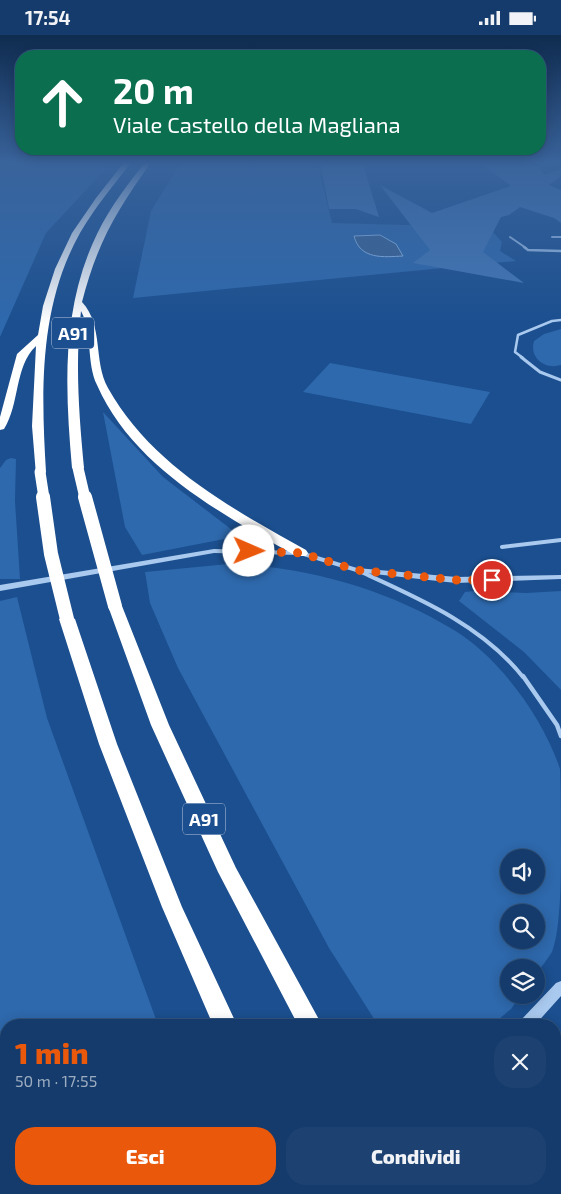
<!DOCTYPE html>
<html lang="it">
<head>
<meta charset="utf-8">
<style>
  :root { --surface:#143b6b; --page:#1d4271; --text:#f1f3f6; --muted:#9dadc1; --line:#33557e; --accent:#ea580c }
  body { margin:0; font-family:"Exo 2",sans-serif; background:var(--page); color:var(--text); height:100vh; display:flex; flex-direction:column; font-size:19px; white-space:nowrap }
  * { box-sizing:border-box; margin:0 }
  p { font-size:16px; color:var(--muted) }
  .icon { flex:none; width:28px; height:28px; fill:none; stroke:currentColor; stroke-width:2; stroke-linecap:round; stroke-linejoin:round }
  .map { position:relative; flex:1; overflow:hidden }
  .panel { position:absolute; left:0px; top:984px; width:561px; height:176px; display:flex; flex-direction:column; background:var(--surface); border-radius:20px 20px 0 0; box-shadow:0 2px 12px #0003,0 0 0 1px var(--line) }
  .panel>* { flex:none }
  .guide { position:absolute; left:15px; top:15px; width:531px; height:105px; border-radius:20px; box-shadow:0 2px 12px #0003,0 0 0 1px var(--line); background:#0b6e4f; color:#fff; overflow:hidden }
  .buttons { position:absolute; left:500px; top:814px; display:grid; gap:10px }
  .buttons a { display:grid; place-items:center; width:45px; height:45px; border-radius:50%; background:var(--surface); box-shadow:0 2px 12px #0003,0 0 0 1px var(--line); font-size:25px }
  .pin { position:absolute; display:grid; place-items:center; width:42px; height:42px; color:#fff; margin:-21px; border:2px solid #fff; border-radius:50%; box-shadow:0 1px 5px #0007 }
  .me { position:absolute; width:55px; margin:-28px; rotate:91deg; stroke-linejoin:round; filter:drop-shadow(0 0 4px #0008) }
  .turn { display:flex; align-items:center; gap:18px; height:105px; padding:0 15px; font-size:22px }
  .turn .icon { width:65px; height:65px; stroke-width:2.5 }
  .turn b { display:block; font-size:35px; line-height:42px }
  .round { display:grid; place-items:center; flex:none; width:52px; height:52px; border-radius:20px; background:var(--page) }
  .summary { display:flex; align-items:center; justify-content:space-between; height:85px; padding:0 15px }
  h1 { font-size:30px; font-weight:800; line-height:38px; color:var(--accent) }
  .button { display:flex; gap:10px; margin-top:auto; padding:10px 15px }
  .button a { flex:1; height:58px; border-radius:20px; background:var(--accent); color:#fff; font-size:20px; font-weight:800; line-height:58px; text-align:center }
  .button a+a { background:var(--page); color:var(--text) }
  .status { display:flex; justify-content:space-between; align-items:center; height:35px; padding:0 25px; background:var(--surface); direction:ltr }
  .status svg { height:14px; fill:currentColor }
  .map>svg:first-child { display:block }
  .green { fill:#2e69ad; fill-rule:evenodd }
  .water { fill:#3c6290; stroke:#9cc4f0 }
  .building { fill:#4478b7 }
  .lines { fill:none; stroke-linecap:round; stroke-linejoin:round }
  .tertiary-tunnel { stroke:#3d69a0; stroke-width:14; stroke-dasharray:14 7; stroke-linecap:butt }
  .service-far4 { stroke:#a9c9ee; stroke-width:2 }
  .service-far3 { stroke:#a9c9ee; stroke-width:2.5 }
  .service-far2 { stroke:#a9c9ee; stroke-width:3 }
  .service-far1 { stroke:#a9c9ee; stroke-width:4 }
  .service { stroke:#a9c9ee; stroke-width:4.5 }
  .tertiary { fill:#a9c9ee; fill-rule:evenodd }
  .motorway { fill:#fff; fill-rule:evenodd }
  .motorway-bridge-far1 { stroke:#fff; stroke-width:11 }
  .motorway-bridge { stroke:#fff; stroke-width:14 }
  .route { stroke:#ea580c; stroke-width:9; stroke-dasharray:0 16.2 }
  .labels { text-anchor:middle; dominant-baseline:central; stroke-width:4; stroke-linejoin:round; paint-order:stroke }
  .shield { fill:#1b4f8f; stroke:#bbcadd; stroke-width:1 }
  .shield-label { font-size:18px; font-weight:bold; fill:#fff }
</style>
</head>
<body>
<div class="status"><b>17:54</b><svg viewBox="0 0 49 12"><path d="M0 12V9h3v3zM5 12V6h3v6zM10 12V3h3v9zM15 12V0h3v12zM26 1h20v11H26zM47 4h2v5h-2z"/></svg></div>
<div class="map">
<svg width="561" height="1159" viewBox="0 0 561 1159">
  <rect width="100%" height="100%" fill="#1b4f8f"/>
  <path class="green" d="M0,126H113L46,198L0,302Z
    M182,126H317L332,188L480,192L492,196L502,207L500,216L516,226L133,263L151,176Z
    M561,294V330C545,335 529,323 534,306L544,299Z
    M330,328L490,357L471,389L303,357Z
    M103,377L163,442L240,501L142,520L125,492Z
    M11,423L16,424L15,466L20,544H0V433L6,425Z
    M228,529C306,531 387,554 454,595C499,622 544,684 560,734C561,752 561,793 561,813C561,841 561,893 552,917C547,925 541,932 536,939V932H509V960H521L511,974L492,990H378L329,913L178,633L150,568L145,537ZM509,822H536V850H509ZM509,878H536V905H509Z
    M473,556L526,558L561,556V655L524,617L459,566L465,557Z
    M17,562L47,683L158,990H6V1154H225L227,1159H0V566Z"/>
  <path class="water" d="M380,200L396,209L403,221C384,222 360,225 354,201Z"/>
  <path class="building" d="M320,126H362L379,182L356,174H329Z
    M478,126L532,129L539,132L544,140L561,134V141L549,150L561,155V188L554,183L520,172L509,180L501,182L483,217L524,248L413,228L430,215L380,150L432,178L511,151Z"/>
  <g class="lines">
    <path class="tertiary-tunnel" d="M281,1159L290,1154"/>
    <path class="service-far4" d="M510,202L526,213
      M552,202H561"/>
    <path class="service-far3" d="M524,212L528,215L561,216
      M523,323L515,317L518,300L552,286L561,285"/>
    <path class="service-far2" d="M521,322L540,337L561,345"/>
    <path class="service-far1" d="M502,512L561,505
      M359,536C418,563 482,590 523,642"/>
    <path class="service" d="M523,641L557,690L561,701"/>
    <path class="tertiary" d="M214,514L301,516L357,533L456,542L561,540V544L456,548L356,537L300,520L214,518L0,556V550Z
      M561,946V961L535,990H519L521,985L556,948Z"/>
    <path class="motorway" d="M125,126H132C114,150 95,172 80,198C39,271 41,356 46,437L44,440H36L32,391L36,311C14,332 20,369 4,394L0,395V382L17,319L38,300L43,271L55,234L72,198L96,163Z
      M146,126H152C117,175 97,208 82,267C104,291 93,326 108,353C151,430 231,473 306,515L308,518L306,521H296C222,479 133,432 97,350C86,327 93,299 81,276C75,329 79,380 84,433L78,437L72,433C65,353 61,273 97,199C110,172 128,149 146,126Z
      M115,566L122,571L169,690L236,833L322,990H298L218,837L151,690L108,571Z
      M67,579L75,584L117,709L182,872L237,990H213L162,872L99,709L59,584Z
      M291,1154H318L320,1159H293Z
      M389,1154H416L418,1159H391Z"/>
    <path class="motorway-bridge-far1" d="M78,433L85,463
      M40,437L44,463"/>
    <path class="motorway-bridge" d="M43,462L51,519L67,584
      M85,462L115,571"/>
  </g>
  <linearGradient id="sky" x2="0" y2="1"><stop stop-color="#0f2b4f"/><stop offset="0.44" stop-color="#39639b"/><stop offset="1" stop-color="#39639b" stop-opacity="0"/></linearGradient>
  <rect width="561" height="289" fill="url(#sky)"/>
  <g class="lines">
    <path class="route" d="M249,516L301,518L356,535L456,545H492"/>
  </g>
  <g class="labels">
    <g class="shield">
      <rect x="52" y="282.5" width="42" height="31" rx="4"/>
      <rect x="183" y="768.5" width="42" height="31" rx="4"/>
    </g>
    <g class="shield-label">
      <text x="73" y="298">A91</text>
      <text x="204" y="784">A91</text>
    </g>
  </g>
</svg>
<div class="buttons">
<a><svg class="icon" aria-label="sound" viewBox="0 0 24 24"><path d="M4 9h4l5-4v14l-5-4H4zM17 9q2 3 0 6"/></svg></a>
<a><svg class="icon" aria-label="search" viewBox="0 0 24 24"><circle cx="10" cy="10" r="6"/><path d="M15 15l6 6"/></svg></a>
<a><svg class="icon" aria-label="layers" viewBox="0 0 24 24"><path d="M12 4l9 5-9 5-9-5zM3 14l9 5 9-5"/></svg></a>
</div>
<div class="pin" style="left:492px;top:545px;background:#d93025"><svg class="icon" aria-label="arrive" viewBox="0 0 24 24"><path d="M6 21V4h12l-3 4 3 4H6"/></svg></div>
<svg class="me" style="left:249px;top:516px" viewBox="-20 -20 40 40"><circle r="19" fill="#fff"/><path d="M0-13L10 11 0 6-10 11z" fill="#ea580c"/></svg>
<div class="guide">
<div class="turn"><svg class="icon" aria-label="ahead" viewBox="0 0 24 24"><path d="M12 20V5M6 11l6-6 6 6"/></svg><div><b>20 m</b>Viale Castello della Magliana</div></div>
</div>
<section class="panel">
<div class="summary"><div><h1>1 min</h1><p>50 m · 17:55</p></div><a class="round"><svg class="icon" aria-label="close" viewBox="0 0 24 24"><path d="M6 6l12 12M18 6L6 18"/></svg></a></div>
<div class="button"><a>Esci</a><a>Condividi</a></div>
</section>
</div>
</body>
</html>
